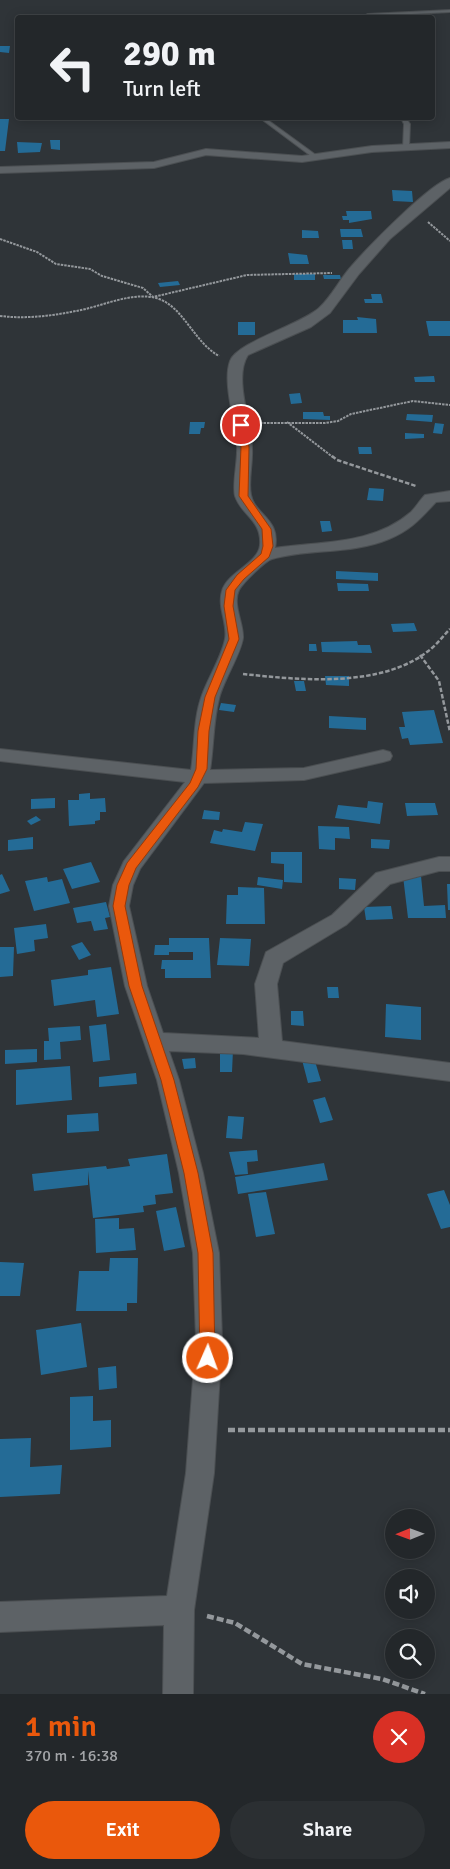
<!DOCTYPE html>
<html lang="en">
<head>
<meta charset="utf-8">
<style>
  :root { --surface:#23272a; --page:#2b2f32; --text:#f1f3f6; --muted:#a3a5a8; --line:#404447; --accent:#ea580c }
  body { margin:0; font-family:Signika,sans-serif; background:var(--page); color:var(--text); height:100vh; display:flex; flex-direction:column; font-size:19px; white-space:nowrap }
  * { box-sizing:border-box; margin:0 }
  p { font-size:16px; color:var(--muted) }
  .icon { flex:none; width:28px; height:28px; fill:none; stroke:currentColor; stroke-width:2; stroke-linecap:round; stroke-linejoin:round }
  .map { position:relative; height:1694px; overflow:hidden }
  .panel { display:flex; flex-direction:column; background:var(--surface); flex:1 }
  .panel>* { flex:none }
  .guide { position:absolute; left:15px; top:15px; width:420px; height:105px; border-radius:5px; box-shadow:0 2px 12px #0003,0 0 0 1px var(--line); background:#23272a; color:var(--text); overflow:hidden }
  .needle { width:32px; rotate:269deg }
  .fabs { position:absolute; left:385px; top:1509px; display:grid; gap:10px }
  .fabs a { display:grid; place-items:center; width:50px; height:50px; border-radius:50%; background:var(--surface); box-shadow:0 2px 12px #0003,0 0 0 1px var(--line); font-size:25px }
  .pin { position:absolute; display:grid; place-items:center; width:42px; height:42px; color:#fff; margin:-21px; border:2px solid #fff; border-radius:50%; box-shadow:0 1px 5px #0007 }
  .me { position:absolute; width:55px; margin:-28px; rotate:2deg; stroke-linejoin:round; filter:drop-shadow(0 0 4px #0008) }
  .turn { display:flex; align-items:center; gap:18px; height:105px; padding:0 25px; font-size:22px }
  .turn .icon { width:65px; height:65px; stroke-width:2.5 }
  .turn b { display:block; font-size:35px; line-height:42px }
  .round { display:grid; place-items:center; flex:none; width:52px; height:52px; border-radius:26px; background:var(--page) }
  .overview { display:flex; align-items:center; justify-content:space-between; height:85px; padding:0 25px }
  h1 { font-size:30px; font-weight:600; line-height:38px; color:var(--accent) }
  .action { display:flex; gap:10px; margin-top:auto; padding:10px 25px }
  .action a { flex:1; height:58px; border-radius:30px; background:var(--accent); color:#fff; font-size:20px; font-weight:600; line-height:58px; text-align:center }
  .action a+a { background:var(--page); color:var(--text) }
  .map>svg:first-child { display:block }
  .building { fill:#246b96 }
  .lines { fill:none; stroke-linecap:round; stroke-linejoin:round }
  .lane-casing { stroke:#4b4f52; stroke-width:2 }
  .street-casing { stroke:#4b4f52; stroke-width:2 }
  .path-far2 { stroke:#94989c; stroke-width:2; stroke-dasharray:2.5 1; stroke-linecap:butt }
  .path-far1 { stroke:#94989c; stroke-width:2.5; stroke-dasharray:4.5 2; stroke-linecap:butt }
  .path { stroke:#94989c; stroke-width:4.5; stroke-dasharray:7 3; stroke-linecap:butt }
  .lane { fill:#5d6266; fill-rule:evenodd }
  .street { fill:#5d6266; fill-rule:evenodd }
  .route { fill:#ea580c; stroke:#983908 }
</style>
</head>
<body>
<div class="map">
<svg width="450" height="1694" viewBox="0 0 450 1694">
  <rect width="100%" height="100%" fill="#2f3438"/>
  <path class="building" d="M329,14L351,15V18H329Z
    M0,46H10L9,53L0,52Z
    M0,119H9L5,151H0Z
    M50,140H60V150L51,149Z
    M17,142L42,143L40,152L18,153Z
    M392,190L412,191L413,202L393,201Z
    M346,211H371L372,219L349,223V220H343L342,216H347Z
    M340,229H361L363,237H341Z
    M302,230L318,231L319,238H302Z
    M342,240H352L353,249H343Z
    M288,253L307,255L309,264H290Z
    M294,274H315V280H294Z
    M323,275H340L341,279H324Z
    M178,281L180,285L160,287L158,283Z
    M371,294H381L383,303H365L364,299H372Z
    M357,317L376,319L377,333H343V320H358Z
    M426,321H450V336H429Z
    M238,322H255V335H238Z
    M434,376L435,382H415L414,377Z
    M300,393L302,403L291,404L289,394Z
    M303,412H323L324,416H330V420L303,419Z
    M407,414L433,415L432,422L406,420Z
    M190,422H205L204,428H201L200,434H189Z
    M435,423L444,424L442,434L433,433Z
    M405,433L424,434V438L405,439Z
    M358,447H371L372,454H359Z
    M369,488L384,489L383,501L367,500Z
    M320,521H330L332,531L322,532Z
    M336,571L378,573V581L336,579Z
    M337,583L368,584L369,591H338Z
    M414,623L417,631L393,632L391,624Z
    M357,641L358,645H370L372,653L322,652L321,642Z
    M309,644H316L317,651H309Z
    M325,676H349V686L326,685Z
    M294,681H304L306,691H296Z
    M221,703L236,705L234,712L219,710Z
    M434,710L443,743L410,745L408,738L402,739L399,727H405L402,712Z
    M329,716L366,718V730L329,728Z
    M90,793V799L105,798L106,812H100V820L95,821V824L69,826L68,800H79V794Z
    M55,798V808L31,809V799Z
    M368,801L383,803L380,824L335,818L338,805L367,808Z
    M405,803H435L438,815L407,816Z
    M204,810L220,812L219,820L202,819Z
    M36,816L41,820L31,825L27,821Z
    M245,822L263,824L255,851L210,843L214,830L222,832L223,829L242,832Z
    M318,826L349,827L350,839L335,838V850L319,849Z
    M33,837V849L8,851V840Z
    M371,839L390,840L389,849L371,848Z
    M271,852H302V883L284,882V864L271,863Z
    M91,862L100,882L72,889L63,869Z
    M2,874L10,891L0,894V875Z
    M403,876H421L424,906L445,905L446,918H408Z
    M47,877L48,882L62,879L70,903L34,911L25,881Z
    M258,877L283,880L282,889L257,885Z
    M339,878L356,879L355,890L339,889Z
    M447,884H450V910H448Z
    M238,887L264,888L265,924H226L227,895H238Z
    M106,902L110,917L105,918L108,929L94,931L91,921L77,923L73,908Z
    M391,906L393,919L366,920L364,907Z
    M46,924L48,938L34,940L35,951L17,954L14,928Z
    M169,938H209L211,978H165V969H161L162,960H193V952H169V955H154L155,945H169Z
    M220,938L251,939L249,966L217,965Z
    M82,942L91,955L79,960L71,946Z
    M0,947H14L13,976L0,977Z
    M111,967L119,1014L97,1017L95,1000L54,1006L51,980L88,975V970Z
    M327,987H338L339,998H328Z
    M386,1004L421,1007V1040L385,1037Z
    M291,1011H303L304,1026L291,1025Z
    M106,1024L110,1060L93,1062L89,1026Z
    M80,1026L81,1040L60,1042L61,1059L44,1060V1041H49L48,1028Z
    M37,1049V1062L5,1064V1050Z
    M220,1050H233L232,1072H220Z
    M195,1058L196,1068L184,1069L182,1059Z
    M314,1058L321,1081L308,1083L302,1060Z
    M70,1066L72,1100L16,1105V1070Z
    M136,1073L137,1084L99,1087V1077Z
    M325,1097L333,1120L320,1123L313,1100Z
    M98,1113L99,1131L67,1133V1115Z
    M228,1116L244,1117L242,1139L226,1138Z
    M257,1150L258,1161L247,1162L248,1174L235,1175L229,1152Z
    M167,1154L173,1193L155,1195L156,1204L143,1206L144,1212L93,1218L88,1171V1185L34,1191L32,1174L106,1166L107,1169L130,1166L128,1159Z
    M324,1163L328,1180L238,1194L235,1177Z
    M444,1190L450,1205V1227L441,1229L427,1194Z
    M266,1192L275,1234L256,1237L248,1194Z
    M176,1207L185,1247L164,1251L156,1211Z
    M119,1218V1229L134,1228L136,1250L96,1253L95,1219Z
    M110,1258H138L137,1303H127V1311H76L79,1271H109Z
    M0,1262L24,1263L20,1296H0Z
    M81,1323L87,1367L41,1375L36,1330Z
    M116,1366L117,1388L99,1390L98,1368Z
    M93,1396V1421L111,1420V1447L70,1450V1397Z
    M31,1438L30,1467L62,1465L60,1494L0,1497V1439Z"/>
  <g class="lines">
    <g class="lane-casing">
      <path id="lane" d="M450,10V12L374,16L376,18H369L366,15L368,14Z
        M260,118H265L320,158L315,159Z
        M401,118H406L410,124L409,148L406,150L403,148L404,124Z"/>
    </g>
    <g class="street-casing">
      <path id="street" d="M450,142V148L372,152L302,162L206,155L154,168L0,173V167L154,162L206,149L302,156L372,146Z
        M450,178V188L390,239L359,274L330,313L311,327L248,355C233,378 252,423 252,449C253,463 248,481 251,495C255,515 281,519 275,548C322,541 373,545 411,512C416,507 420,500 425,495L450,491V501L436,502C420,519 411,530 389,539C351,555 310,548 272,559C265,561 243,583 239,590C232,604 244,624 243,638C241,654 223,681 219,699C213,722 214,746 210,770L304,768L383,750L390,752L392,756L390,760L383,762L304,780L204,783L140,869L133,885L129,906L147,986L163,1033L259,1038L255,984L266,952L332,915L376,873L439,857H450V871H439L390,884L346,925L283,963L277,984L282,1041L450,1063V1081L243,1054L169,1051L179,1080L203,1173L219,1253L222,1339L214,1473L194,1610L193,1694H163L164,1625L0,1632V1602L167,1596L186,1473L196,1339L193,1253L179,1173L157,1080L125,986L109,906L113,885L124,861L185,782L0,761V749L191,770C195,745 193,719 202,695C208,678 222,656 225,639C228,624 217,607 222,591C227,572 258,564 260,545C262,520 241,515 235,496C232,484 238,460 237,447C236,423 222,383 230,361C237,342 300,325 319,308C331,297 339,281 349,269C365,250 429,184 450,178Z"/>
    </g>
    <path class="path-far2" d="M428,222L450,241
      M0,239L37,252L56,264L90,269L102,276L143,288L153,297L247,275L332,273
      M0,316C26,319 51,316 76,311C101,307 134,290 159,299C184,308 194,342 219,356
      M287,422L334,458
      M260,423H325L338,421L351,414L413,401L450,405"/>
    <path class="path-far1" d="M332,456L337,460L416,486
      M420,655L439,681L450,732
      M243,674C301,680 384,689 432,648C438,643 444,635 450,629"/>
    <path class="path" d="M228,1430H450
      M207,1616L235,1623L302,1664L382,1679L425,1694"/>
    <use href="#lane" class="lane"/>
    <use href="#street" class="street"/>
  </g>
  <path class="route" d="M241,422L245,425L249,447L248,496L271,529L273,546L269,557L244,579L235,590L233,606L239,639L215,697L209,731L207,769L198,787L136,868L129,885L125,906L142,986L174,1080L198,1173L213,1253L215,1358L213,1363L208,1365L203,1363L200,1358L198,1253L184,1173L161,1080L129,986L113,906L117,885L127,863L190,783L196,769L198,731L205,697L229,639L224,606L226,590L237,575L261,554L263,546L262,529L239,496L241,447L237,425Z"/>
</svg>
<div class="fabs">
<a><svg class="needle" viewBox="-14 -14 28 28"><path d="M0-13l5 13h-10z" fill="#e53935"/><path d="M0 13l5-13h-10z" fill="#a3a5a8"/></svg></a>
<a><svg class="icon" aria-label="sound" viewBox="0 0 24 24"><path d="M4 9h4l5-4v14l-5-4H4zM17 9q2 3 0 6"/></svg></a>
<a><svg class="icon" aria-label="search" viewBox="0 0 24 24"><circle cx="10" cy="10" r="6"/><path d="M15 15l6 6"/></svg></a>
</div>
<div class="pin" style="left:241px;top:425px;background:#d93025"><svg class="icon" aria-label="arrive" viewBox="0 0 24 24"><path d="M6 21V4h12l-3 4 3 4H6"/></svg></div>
<svg class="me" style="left:208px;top:1358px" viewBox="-20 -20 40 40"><circle r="17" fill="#ea580c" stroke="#fff" stroke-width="3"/><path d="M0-11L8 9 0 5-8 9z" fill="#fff"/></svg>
<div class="guide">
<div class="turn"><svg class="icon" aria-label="left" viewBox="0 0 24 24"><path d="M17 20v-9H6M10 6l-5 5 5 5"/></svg><div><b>290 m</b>Turn left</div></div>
</div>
</div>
<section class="panel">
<div class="overview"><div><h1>1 min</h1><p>370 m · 16:38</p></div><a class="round" style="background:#d93025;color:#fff"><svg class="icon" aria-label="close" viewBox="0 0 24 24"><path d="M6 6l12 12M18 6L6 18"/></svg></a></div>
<div class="action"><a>Exit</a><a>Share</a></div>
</section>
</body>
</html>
